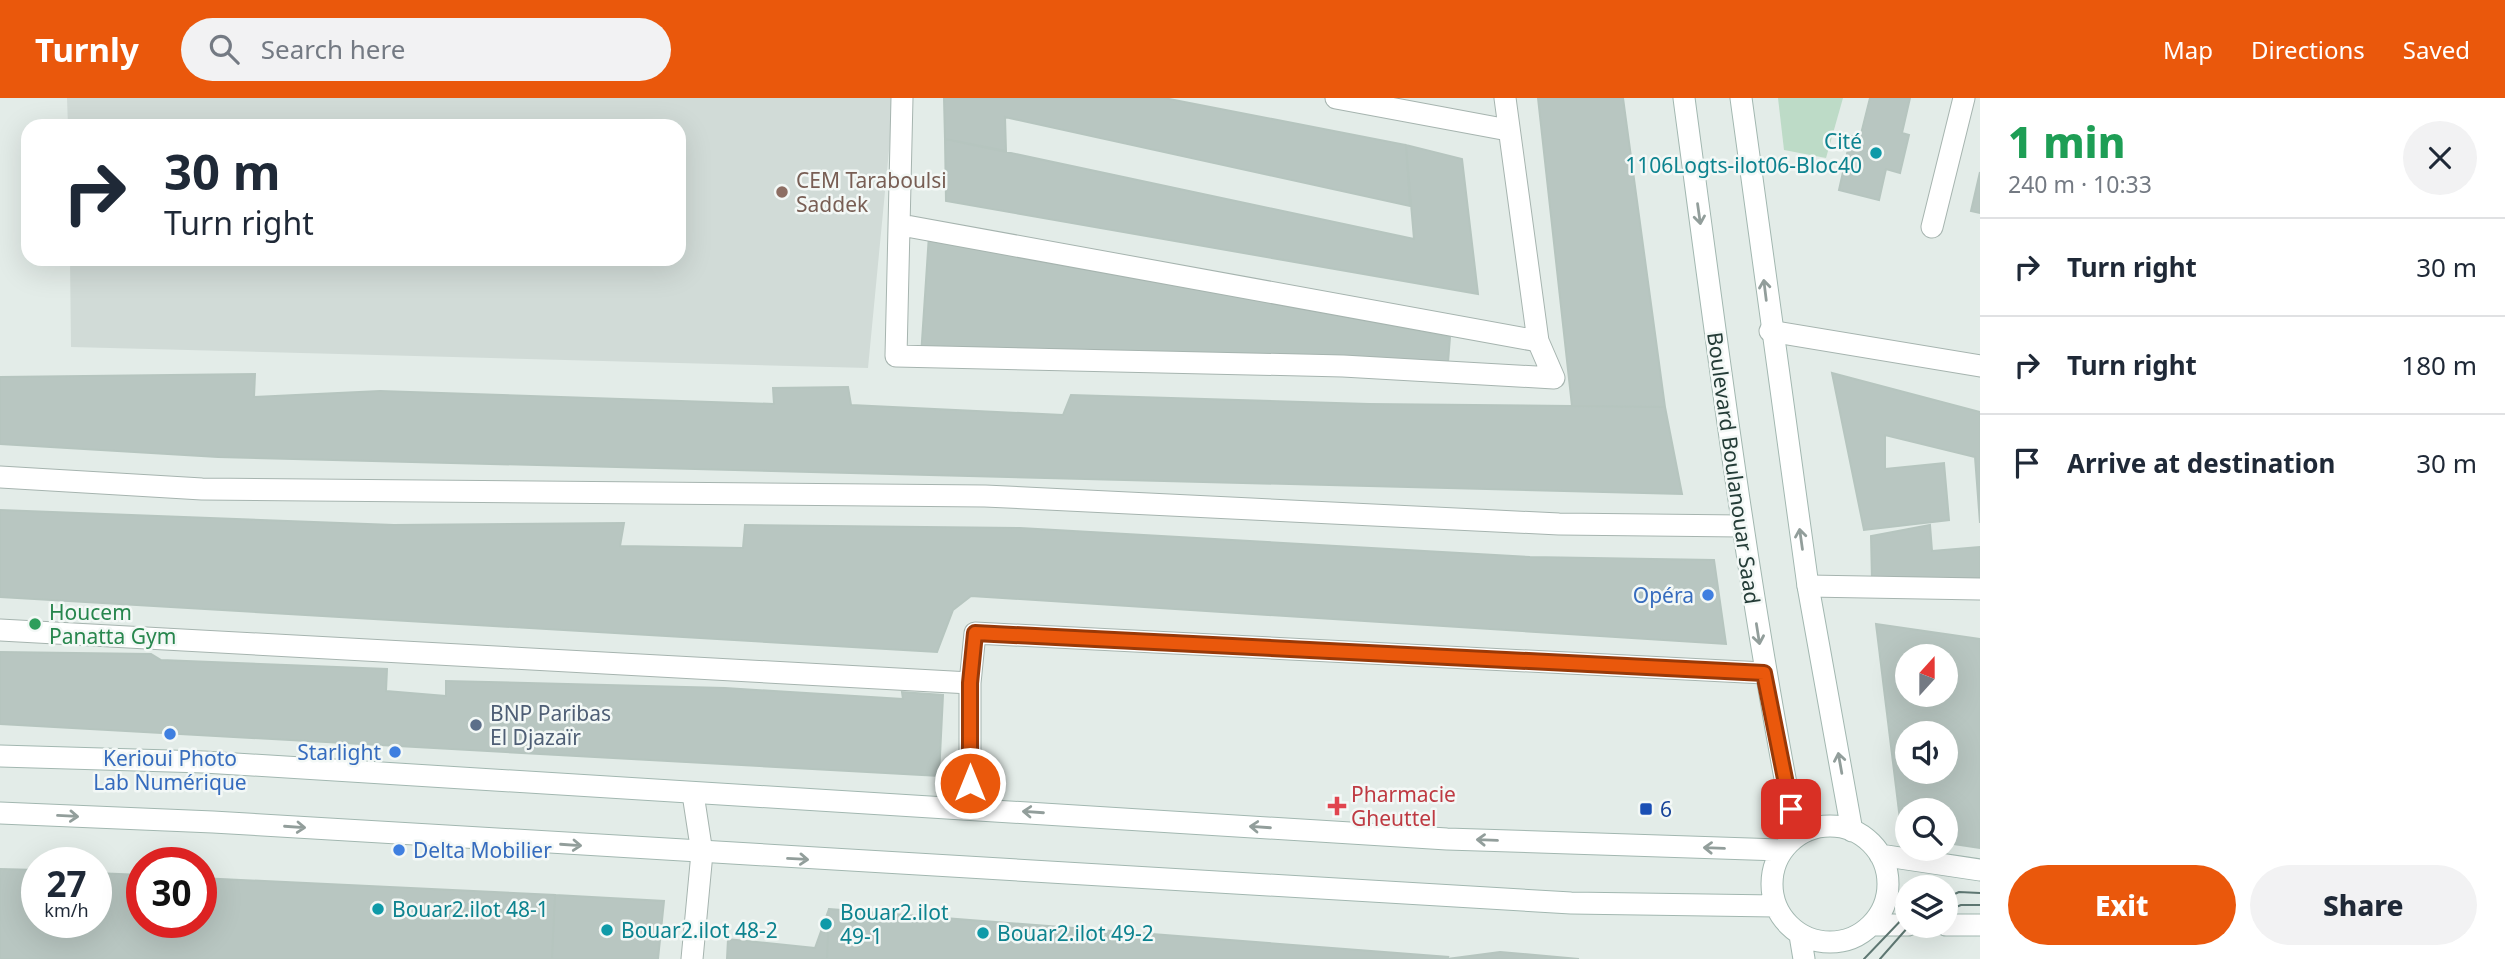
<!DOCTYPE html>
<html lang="en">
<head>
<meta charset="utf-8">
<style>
  :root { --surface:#fff; --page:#f2f2f3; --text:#1f2937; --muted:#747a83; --line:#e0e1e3; --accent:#ea580c }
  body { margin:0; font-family:"Noto Sans",sans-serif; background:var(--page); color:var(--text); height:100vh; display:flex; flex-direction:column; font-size:26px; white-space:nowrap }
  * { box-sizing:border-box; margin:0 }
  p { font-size:23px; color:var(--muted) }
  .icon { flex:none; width:38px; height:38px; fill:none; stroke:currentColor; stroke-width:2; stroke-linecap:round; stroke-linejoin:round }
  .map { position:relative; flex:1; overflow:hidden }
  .details { display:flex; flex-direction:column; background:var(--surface); width:525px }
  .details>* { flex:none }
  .banner { position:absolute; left:21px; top:21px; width:665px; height:147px; border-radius:21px; box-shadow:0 7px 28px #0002; background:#fff; color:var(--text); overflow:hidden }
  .needle { width:46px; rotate:21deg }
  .fabs { position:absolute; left:1895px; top:546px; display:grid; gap:14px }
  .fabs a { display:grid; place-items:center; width:63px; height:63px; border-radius:50%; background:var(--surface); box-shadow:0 7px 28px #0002; font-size:35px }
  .speed { position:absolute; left:21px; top:749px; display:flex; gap:14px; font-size:35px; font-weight:700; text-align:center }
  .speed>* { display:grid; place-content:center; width:91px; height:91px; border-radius:50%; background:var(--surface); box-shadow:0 7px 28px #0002; line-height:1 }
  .speed small { font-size:18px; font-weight:400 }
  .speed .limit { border:10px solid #d22; background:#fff; color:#111 }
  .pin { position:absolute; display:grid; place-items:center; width:60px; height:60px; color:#fff; margin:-30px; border-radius:14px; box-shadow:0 4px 10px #0006 }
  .me { position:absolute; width:77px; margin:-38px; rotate:0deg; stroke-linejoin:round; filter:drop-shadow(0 0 5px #0008) }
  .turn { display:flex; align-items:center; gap:24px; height:147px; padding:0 28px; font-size:32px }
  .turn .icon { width:91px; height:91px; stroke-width:2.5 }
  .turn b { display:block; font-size:49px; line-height:60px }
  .round { display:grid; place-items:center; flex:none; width:74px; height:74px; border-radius:37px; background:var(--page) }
  .overview { display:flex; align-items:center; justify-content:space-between; height:119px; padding:0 28px }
  h1 { font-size:42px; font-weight:800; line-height:52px; color:#1e9e55 }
  .cta { display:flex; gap:14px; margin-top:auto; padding:14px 28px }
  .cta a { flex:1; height:80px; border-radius:42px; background:var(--accent); color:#fff; font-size:28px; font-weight:800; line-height:80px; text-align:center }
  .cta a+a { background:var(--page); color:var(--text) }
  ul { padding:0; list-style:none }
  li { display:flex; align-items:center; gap:21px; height:98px; padding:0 28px; border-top:2px solid var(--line) }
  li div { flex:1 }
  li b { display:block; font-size:26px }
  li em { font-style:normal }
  header { display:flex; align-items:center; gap:42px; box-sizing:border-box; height:98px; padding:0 35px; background:var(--accent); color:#fff }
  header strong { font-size:33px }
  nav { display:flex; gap:38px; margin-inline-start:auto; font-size:24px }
  .search { width:490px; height:63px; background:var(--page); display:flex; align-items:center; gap:18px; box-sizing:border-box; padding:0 24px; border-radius:38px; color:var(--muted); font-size:26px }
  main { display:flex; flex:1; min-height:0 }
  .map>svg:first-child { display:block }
  .built { fill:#d1dbd7 }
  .green { fill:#bddbc7 }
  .building { fill:#b8c6c1; stroke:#b6c5bf; stroke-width:2; fill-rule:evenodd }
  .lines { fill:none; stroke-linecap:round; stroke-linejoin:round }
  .street-casing { stroke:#a6b4af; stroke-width:23 }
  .secondary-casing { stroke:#a2b7b0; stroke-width:23 }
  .street { stroke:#fff; stroke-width:21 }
  .secondary { stroke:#fff; stroke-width:21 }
  .tram { stroke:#5e7772; stroke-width:2 }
  .oneway { stroke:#929e9b }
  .route-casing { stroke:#983908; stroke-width:18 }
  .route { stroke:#ea580c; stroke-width:12 }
  .culture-dot { fill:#0f9aa8; stroke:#f3f8f6; stroke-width:2.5 }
  .education-dot { fill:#8d6e63; stroke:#f3f8f6; stroke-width:2.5 }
  .shop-dot { fill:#3f7fe0; stroke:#f3f8f6; stroke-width:2.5 }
  .leisure-dot { fill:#2e9e5b; stroke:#f3f8f6; stroke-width:2.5 }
  .service-dot { fill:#5c6f8a; stroke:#f3f8f6; stroke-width:2.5 }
  .health-dot { fill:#e0444e; stroke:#f3f8f6; stroke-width:2.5 }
  .transit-dot { fill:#1a4fb4; stroke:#f3f8f6; stroke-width:2.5 }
  .labels { text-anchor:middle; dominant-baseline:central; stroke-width:5; stroke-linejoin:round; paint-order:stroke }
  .culture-label { font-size:21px; fill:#0d838f; stroke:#f3f8f6; text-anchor:start }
  .education-label { font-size:21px; fill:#785e54; stroke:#f3f8f6; text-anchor:start }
  .street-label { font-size:21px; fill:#243c37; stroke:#f3f8f6 }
  .shop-label { font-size:21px; fill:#366cbe; stroke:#f3f8f6; text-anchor:end }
  .leisure-label { font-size:21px; fill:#27864d; stroke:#f3f8f6; text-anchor:start }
  .service-label { font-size:21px; fill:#4e5e75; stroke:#f3f8f6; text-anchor:start }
  .health-label { font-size:21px; fill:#be3a42; stroke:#f3f8f6; text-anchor:start }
  .transit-label { font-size:21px; fill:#164399; stroke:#f3f8f6; text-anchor:start }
</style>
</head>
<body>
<header>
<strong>Turnly</strong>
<div class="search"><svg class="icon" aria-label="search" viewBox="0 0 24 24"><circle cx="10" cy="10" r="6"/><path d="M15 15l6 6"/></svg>Search here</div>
<nav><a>Map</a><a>Directions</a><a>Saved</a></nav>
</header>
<main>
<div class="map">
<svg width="1980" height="861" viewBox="0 0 1980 861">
  <rect width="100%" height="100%" fill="#e3ece8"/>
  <path class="built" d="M67,0H894L868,270L71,249L70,161H679V28H68Z"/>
  <path class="green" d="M1778,0H1843L1826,60L1784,52Z"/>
  <path class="building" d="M944,0H1164L1406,47L1410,108L1005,19L1006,53L945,41Z
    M1538,0H1623L1665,309L1572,308Z
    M1870,0H1910L1902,35L1909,37L1900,75L1886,71L1879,102L1839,92L1851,38L1860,40Z
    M945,41L1414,141L1406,47L1462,61L1478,196L946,103Z
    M1980,74V115L1971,113Z
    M929,137L1450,239L1447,277L921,258Z
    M1832,275L1980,314V425L1975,359L1885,337V371L1944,365L1949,422L1864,432Z
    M255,276L254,299L380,293L774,306L773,290L848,289L851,307L1063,317L1071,297L1369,306L1665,309L1682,396L218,359L0,346V279Z
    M0,412L394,427L624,425L620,448L743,450L745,427L1020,430L1530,459L1714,462L1726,546L971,498L953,512L937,554L0,499Z
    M1930,427L1932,453L1980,449V482H1872L1871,438Z
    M1876,526L1980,541V750L1946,745V712H1908V739L1902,738ZM1908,558H1946V597H1908ZM1908,635H1946V674H1908Z
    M0,554L151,556L161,562L387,571L386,593L446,598V583L725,590L903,601L902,594L943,597L939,678L0,626Z
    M0,771L37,772V824H96V775L142,777V824H201V780L555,797L552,861H0Z
    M555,797L664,803L658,861H552Z
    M829,811L827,861H727L728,841L815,850Z
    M829,811L1448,859L1447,861H827Z
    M1500,854L1579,861H1447Z"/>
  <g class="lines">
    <g class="street-casing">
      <path id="street" d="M902,0L896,258L1343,268L1554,280L1538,243L1505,0
        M1336,0L1508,32
        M901,127L1538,243
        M1932,129L1964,0
        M1770,233L1980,268
        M0,379L202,391L985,398L1559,426L1741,428
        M1808,488L1980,491
        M0,532L970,585
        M970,710V585L975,535L1764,575
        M692,861L702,755L693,696"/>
    </g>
    <g class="secondary-casing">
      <path id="secondary" d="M1684,0C1717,247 1748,494 1796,738
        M1741,0L1808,488L1852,733
        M0,658L204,664L1447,741L1782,752
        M0,715L213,724L1571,805L1775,808
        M1772 786a58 58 0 1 1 116 0a58 58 0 1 1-116 0Z
        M1880,757L1980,772
        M1872,827H1908
        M1946,827H1980
        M1800,837L1804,861"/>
    </g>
    <use href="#street" class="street"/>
    <use href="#secondary" class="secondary"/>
    <path class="tram" d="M1946,800L1959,794L1980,795
      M1946,813L1961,807H1980
      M1864,861L1908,815
      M1880,861L1909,828"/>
  </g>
  <defs><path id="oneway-shaft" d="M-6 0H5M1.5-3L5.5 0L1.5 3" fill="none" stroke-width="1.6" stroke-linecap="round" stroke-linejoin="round" transform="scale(1.75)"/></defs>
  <g class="oneway">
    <use href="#oneway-shaft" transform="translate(1699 116) rotate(82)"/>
    <use href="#oneway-shaft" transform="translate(1765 192) rotate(-97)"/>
    <use href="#oneway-shaft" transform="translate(1801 441) rotate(-98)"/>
    <use href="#oneway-shaft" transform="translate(1758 536) rotate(81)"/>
    <use href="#oneway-shaft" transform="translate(1840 665) rotate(-100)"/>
    <use href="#oneway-shaft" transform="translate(1033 714) rotate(-176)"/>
    <use href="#oneway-shaft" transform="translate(68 718) rotate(3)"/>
    <use href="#oneway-shaft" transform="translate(295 729) rotate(4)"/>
    <use href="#oneway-shaft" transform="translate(1260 729) rotate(-176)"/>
    <use href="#oneway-shaft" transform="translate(1487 742) rotate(-178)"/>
    <use href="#oneway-shaft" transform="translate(571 747) rotate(4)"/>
    <use href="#oneway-shaft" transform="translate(1714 750) rotate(-178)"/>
    <use href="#oneway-shaft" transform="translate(798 761) rotate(3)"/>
  </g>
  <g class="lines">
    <g class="route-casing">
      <path id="route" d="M970,685V585L975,535L1764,575L1791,711"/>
    </g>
    <use href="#route" class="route"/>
  </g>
  <g class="culture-dot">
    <circle cx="1876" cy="55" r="7"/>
    <circle cx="378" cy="811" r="7"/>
    <circle cx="826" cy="826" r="7"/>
    <circle cx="607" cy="832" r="7"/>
    <circle cx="983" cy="835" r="7"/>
  </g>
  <circle class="education-dot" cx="782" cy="94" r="7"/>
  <g class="shop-dot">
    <circle cx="1708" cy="497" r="7"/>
    <circle cx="170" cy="636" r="7"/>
    <circle cx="395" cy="654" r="7"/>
    <circle cx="399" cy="752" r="7"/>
  </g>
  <circle class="leisure-dot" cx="35" cy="526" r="7"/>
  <circle class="service-dot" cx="476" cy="627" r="7"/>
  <path class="health-dot" d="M1333.5 697.5h7v7h7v7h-7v7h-7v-7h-7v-7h7z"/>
  <rect class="transit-dot" x="1639" y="704" width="14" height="14" rx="3.5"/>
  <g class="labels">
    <g class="culture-label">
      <text x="1862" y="43" text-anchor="end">Cité<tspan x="1862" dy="24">1106Logts-ilot06-Bloc40</tspan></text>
      <text x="392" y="811">Bouar2.ilot 48-1</text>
      <text x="840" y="814">Bouar2.ilot<tspan x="840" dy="24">49-1</tspan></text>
      <text x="621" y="832">Bouar2.ilot 48-2</text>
      <text x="997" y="835">Bouar2.ilot 49-2</text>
    </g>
    <g class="education-label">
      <text x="796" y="82">CEM Taraboulsi<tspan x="796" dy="24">Saddek</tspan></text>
    </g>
    <g class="street-label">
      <text transform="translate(1734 370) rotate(82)">Boulevard Boulanouar Saad</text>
    </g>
    <g class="shop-label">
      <text x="1694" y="497">Opéra</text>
      <text x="381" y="654">Starlight</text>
      <text x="170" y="660" text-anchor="middle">Kerioui Photo<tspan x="170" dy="24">Lab Numérique</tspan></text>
      <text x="413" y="752" text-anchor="start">Delta Mobilier</text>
    </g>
    <g class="leisure-label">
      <text x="49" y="514">Houcem<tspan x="49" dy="24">Panatta Gym</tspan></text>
    </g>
    <g class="service-label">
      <text x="490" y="615">BNP Paribas<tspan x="490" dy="24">El Djazaïr</tspan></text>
    </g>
    <g class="health-label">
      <text x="1351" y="696">Pharmacie<tspan x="1351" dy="24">Gheuttel</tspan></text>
    </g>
    <g class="transit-label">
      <text x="1660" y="711">6</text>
    </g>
  </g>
</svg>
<div class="fabs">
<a><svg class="needle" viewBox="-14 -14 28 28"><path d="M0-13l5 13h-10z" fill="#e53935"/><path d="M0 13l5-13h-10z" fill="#747a83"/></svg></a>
<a><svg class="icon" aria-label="sound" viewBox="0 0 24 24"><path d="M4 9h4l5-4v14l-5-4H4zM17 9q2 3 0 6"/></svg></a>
<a><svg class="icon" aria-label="search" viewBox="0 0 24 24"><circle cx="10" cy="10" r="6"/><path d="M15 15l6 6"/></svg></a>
<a><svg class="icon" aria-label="layers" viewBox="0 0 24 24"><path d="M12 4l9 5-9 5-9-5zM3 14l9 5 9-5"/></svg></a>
</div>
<div class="speed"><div>27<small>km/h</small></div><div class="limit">30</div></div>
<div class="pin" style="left:1791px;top:711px;background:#d93025"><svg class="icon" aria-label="arrive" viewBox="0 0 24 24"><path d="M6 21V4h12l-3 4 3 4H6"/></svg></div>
<svg class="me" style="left:970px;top:685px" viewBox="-20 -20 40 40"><circle r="17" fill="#ea580c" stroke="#fff" stroke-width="3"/><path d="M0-11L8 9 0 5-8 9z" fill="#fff"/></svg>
<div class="banner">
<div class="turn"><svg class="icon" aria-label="right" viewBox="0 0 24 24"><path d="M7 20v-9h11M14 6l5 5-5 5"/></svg><div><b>30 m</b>Turn right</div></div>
</div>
</div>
<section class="details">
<div class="overview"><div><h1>1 min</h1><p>240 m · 10:33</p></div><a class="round"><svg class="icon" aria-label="close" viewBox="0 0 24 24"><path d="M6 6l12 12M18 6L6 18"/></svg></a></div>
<ul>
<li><svg class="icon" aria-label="right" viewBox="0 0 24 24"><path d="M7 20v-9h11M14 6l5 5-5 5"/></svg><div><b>Turn right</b></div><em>30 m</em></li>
<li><svg class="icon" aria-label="right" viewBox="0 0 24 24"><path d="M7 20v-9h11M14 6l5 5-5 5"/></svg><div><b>Turn right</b></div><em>180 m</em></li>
<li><svg class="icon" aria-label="arrive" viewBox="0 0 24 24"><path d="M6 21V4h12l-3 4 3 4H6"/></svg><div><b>Arrive at destination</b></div><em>30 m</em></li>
</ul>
<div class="cta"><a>Exit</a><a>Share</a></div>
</section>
</main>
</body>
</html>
